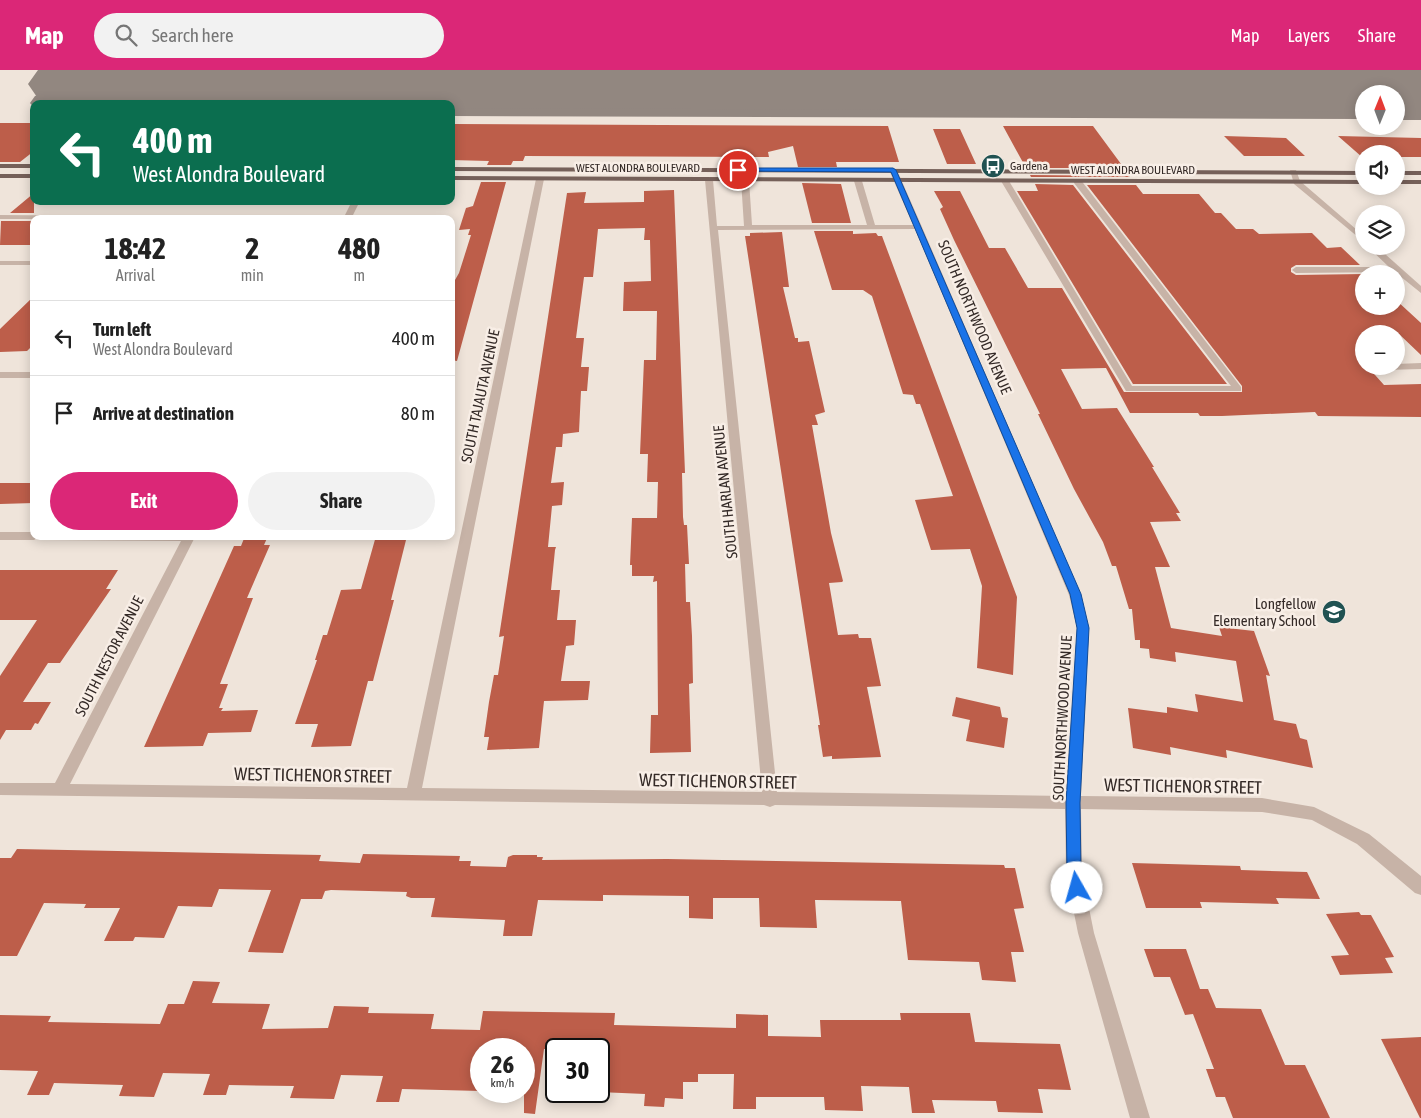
<!DOCTYPE html>
<html lang="en">
<head>
<meta charset="utf-8">
<style>
  :root { --surface:#fff; --page:#f2f2f2; --text:#222; --muted:#767676; --line:#e0e0e0; --accent:#db2777 }
  body { margin:0; font-family:"Asap Condensed",sans-serif; background:var(--page); color:var(--text); height:100vh; display:flex; flex-direction:column; font-size:19px; white-space:nowrap }
  * { box-sizing:border-box; margin:0 }
  p { font-size:16px; color:var(--muted) }
  .icon { flex:none; width:28px; height:28px; fill:none; stroke:currentColor; stroke-width:2; stroke-linecap:round; stroke-linejoin:round }
  .map { position:relative; flex:1; overflow:hidden }
  .details { position:absolute; left:30px; top:145px; width:425px; height:325px; display:flex; flex-direction:column; background:var(--surface); border-radius:10px; box-shadow:0 2px 12px #0003 }
  .details>* { flex:none }
  .top-card { position:absolute; left:30px; top:30px; width:425px; height:105px; border-radius:10px; box-shadow:0 2px 12px #0003; background:#0b6e4f; color:#fff; overflow:hidden }
  .needle { width:32px; rotate:1deg }
  .tools { position:absolute; left:1355px; top:15px; display:grid; gap:10px }
  .tools a { display:grid; place-items:center; width:50px; height:50px; border-radius:50%; background:var(--surface); box-shadow:0 2px 12px #0003; font-size:25px }
  .speed { position:absolute; left:470px; top:968px; display:flex; gap:10px; font-size:25px; font-weight:700; text-align:center }
  .speed>* { display:grid; place-content:center; width:65px; height:65px; border-radius:50%; background:var(--surface); box-shadow:0 2px 12px #0003; line-height:1 }
  .speed small { font-size:12px; font-weight:400 }
  .speed .limit { border:2px solid #111; border-radius:8px; background:#fff; color:#111 }
  .pin { position:absolute; display:grid; place-items:center; width:42px; height:42px; color:#fff; margin:-21px; border:2px solid #fff; border-radius:50%; box-shadow:0 1px 5px #0007 }
  .me { position:absolute; width:55px; margin:-28px; rotate:353deg; stroke-linejoin:round; filter:drop-shadow(0 0 4px #0008) }
  .turn { display:flex; align-items:center; gap:18px; height:105px; padding:0 20px; font-size:22px }
  .turn .icon { width:65px; height:65px; stroke-width:2.5 }
  .turn b { display:block; font-size:35px; line-height:42px }
  .eta { display:flex; justify-content:space-evenly; align-items:center; height:85px; text-align:center }
  .eta b { font-size:30px; font-weight:700; line-height:35px }
  .cta { display:flex; gap:10px; margin-top:auto; padding:10px 20px }
  .cta a { flex:1; height:58px; border-radius:30px; background:var(--accent); color:#fff; font-size:20px; font-weight:700; line-height:58px; text-align:center }
  .cta a+a { background:var(--page); color:var(--text) }
  ul { padding:0; list-style:none }
  li { display:flex; align-items:center; gap:15px; height:75px; padding:0 20px; border-top:1px solid var(--line) }
  li div { flex:1 }
  li b { display:block; font-size:19px }
  li em { font-style:normal }
  header { display:flex; align-items:center; gap:30px; box-sizing:border-box; height:70px; padding:0 25px; background:var(--accent); color:#fff }
  header strong { font-size:24px }
  nav { display:flex; gap:28px; margin-inline-start:auto; font-size:18px }
  .search { width:350px; height:45px; background:var(--page); display:flex; align-items:center; gap:12px; box-sizing:border-box; padding:0 18px; border-radius:28px; color:var(--muted); font-size:19px }
  .map>svg:first-child { display:block }
  .lines { fill:none; stroke-linecap:round; stroke-linejoin:round }
  .taxiway { fill:#928780; fill-rule:evenodd }
  .runway { fill:#928780; fill-rule:evenodd }
  .building { fill:#bd5e4a }
  .minor { fill:#c7b3a7; fill-rule:evenodd }
  .major { fill:#756059; fill-rule:evenodd }
  .route { fill:#1a73e8; stroke:#114b97 }
  .labels { text-anchor:middle; dominant-baseline:central; stroke-width:5; stroke-linejoin:round; paint-order:stroke }
  .far-poi-label { font-size:12px; fill:#342a27; stroke:#f8eee6; text-anchor:start }
  .far-street-label { font-size:12px; fill:#342a27; stroke:#f8eee6 }
  .street-label { font-size:15px; fill:#342a27; stroke:#f8eee6 }
  .poi-label { font-size:15px; fill:#342a27; stroke:#f8eee6; text-anchor:end }
  .near-street-label { font-size:18px; fill:#342a27; stroke:#f8eee6 }
</style>
</head>
<body>
<header>
<strong>Map</strong>
<div class="search"><svg class="icon" aria-label="search" viewBox="0 0 24 24"><circle cx="10" cy="10" r="6"/><path d="M15 15l6 6"/></svg>Search here</div>
<nav><a>Map</a><a>Layers</a><a>Share</a></nav>
</header>
<div class="map">
<svg width="1421" height="1048" viewBox="0 0 1421 1048">
  <rect width="100%" height="100%" fill="#efe4da"/>
  <g class="lines">
    <path class="taxiway" d="M46,23L175,24L186,27L191,34H34V38L30,33L35,26Z
      M451,26L1364,29V49L451,46V34H437L440,29Z
      M1396,30H1421V50H1396Z"/>
    <path class="runway" d="M38,0H1421V42H1396V24H1364V42L451,38V34H55L39,30L28,14Z"/>
  </g>
  <path class="building" d="M0,53H34V81L20,92H0Z
    M451,54L888,56L899,92H836L837,97H798L793,76L768,82L769,87L525,86L523,91H513L511,95H487L489,91L451,90Z
    M1003,56H1093L1124,98H1026Z
    M933,59H960L976,94H947Z
    M1224,66L1286,68L1305,86H1244Z
    M1338,66L1421,68V87H1396V84H1364L1362,87Z
    M1030,105L1129,106L1130,107H1031Z
    M481,112H506L457,291L451,290V210H455L459,203L471,165H468L470,159L459,160L466,138L473,136Z
    M802,113L841,114L851,153H812Z
    M1035,114L1073,115L1227,314H1133L1017,121H1038Z
    M1087,115H1136L1143,124H1199L1215,143H1221L1236,159H1253L1259,164L1312,163L1327,178L1341,177L1360,195H1296L1291,198V202L1296,205L1364,204V236H1396V230L1421,253V285L1399,264H1364V296H1367L1384,315L1421,314V347L1318,346L1315,342L1222,346H1200L1198,343H1130L1106,298L1061,299L1082,339L1117,338L1154,397H1152L1180,443H1176L1181,451L1150,452L1170,497H1155L1171,558L1222,566L1219,557L1254,561L1270,606L1266,605L1274,650L1296,654L1300,668L1307,670L1313,698L1226,680L1227,688L1170,677L1171,685L1133,678L1128,638L1167,643V637L1198,642L1195,624L1243,632L1236,591L1175,582L1176,592L1150,588L1149,579L1140,578V570H1135L1132,539H1129L1116,496H1112L1103,472L1074,419L1038,344H1040L954,170L940,139L943,137L934,121H960L989,178H1005L1028,218H1062L1124,322H1242V316Z
    M674,120L685,403H682L683,447L684,455H687L689,494H685L686,532H690L692,566L693,613L689,614L691,682L650,683L651,645H658L657,511L653,512L654,506H632V495H630L632,448H657L658,412H647L648,384H640L644,290H656L657,241H623L624,212L651,211L650,170H644L645,158L598,159L593,207H584L576,268H584L581,297H589L587,321H581L579,362L563,364L562,377H556L551,413L564,412L562,435L552,436L548,477H556L555,480L551,520H560L557,550H576L574,575L566,576L561,611H590L588,630L544,631L539,678L487,680L489,667H484L489,632L494,605H498L504,566L499,567L567,123L586,122L584,133L644,132V121Z
    M34,123V143H10Z
    M1,151H34V175H0Z
    M814,161H853V164L876,163L878,166H882L1017,527L1013,605L977,598L982,516L970,479L931,480L915,430L953,426L920,334H916L913,325L903,324L872,226L863,220H832Z
    M782,162L789,217H783L795,268H798V272L809,271L825,342L815,345L818,355H812L831,463L843,511L842,512L829,513L838,565L858,564L859,568H871L881,616L867,617L881,687L832,689V686L823,687L818,655H820L745,166H750V163Z
    M34,226V274L27,281L0,282V259Z
    M0,413H34V433L0,434Z
    M245,466H268L264,475H270L247,528H253L220,614H228L219,638H223L221,641L258,640L251,662L208,663L203,676L144,677L234,476H241Z
    M376,466H407L391,530H394L373,611H368L351,676L311,677L318,654H295L317,590H315L323,565H327L341,520L361,519Z
    M0,500H118L106,519H111L60,593H48L23,632H51L38,654L35,653L31,660H6L0,670V606L37,550H0Z
    M956,627L1000,637L1002,647L1008,648L1004,678L966,671L970,650L952,646Z
    M17,779L321,785L319,791L360,793L363,784L460,786L459,791H471L470,796L506,797L508,787L513,785H537V787H543L542,790L667,789L1004,795L1005,798H1015L1024,838L1014,839L1024,882H1011L1016,912L982,910L979,892L908,890L901,831L815,830L817,858L760,857L759,828H713V849L689,848V826L603,825V831L538,830L532,866H503L505,850L431,847L435,828H411L406,826L407,822L331,820L325,821L322,829H301L283,883L248,882L271,820L219,819L212,837L178,836L164,868L135,867L133,871H104L120,838H84L86,834L44,833L17,886H0V788H11Z
    M1132,793L1240,796L1241,800L1307,802L1320,829L1276,828L1279,834L1200,832L1202,838H1146Z
    M1359,842L1361,845H1371L1376,854L1394,887L1385,888L1393,903L1340,905L1331,886L1349,885L1326,844Z
    M1144,879H1186L1200,919H1208L1216,938L1261,939L1285,995H1305L1330,1048H1233L1225,1027H1216L1206,999H1214L1193,944L1185,945L1170,907H1154Z
    M193,911L220,912L212,933L270,934L262,959L328,958L334,936L369,937L368,943L434,944L431,959L480,960L483,941L615,943L614,955L736,958V944L768,945V966L821,967L820,950H901L900,943H970L975,972L1060,974L1071,1020L1038,1019L1043,1043L998,1042L996,1031L932,1030L935,1043H912L909,1017L861,1016L863,1041L825,1040L824,1027H756V1039H733L734,1004H698V1012H683V1029L665,1028L664,1037L644,1036L645,1024L599,1022V979H544L535,1044L524,1043V979H481V1021L402,1019L399,1032H376L383,1006L341,1005L334,1029L290,1028L294,1016L229,1015L226,1025H203L210,1004L163,1003L154,1027L119,1026L123,1015L54,1013L49,1025H27L38,1001L0,1000V945L51,946L48,952L160,954L168,934H184Z
    M1421,967V1048H1420L1381,969Z"/>
  <g class="lines">
    <path class="minor" d="M893,98L897,100L922,157L1081,525L1089,558L1081,726L1262,728L1314,737L1369,764L1421,806V825L1415,823L1357,774L1312,750L1262,742L1081,739L1082,803L1094,863L1150,1048H1130L1078,863L1066,803L1065,739L775,735L770,737L764,735L0,725V713H55L181,471L47,470L41,466L195,467L70,714L407,718L536,109L540,107L544,109L422,718L762,722L705,110L709,108L713,110L717,156H744L741,110L745,108L749,110L752,155H867L854,111L858,109L862,111L875,155H913L889,100ZM915,159L1069,525L1077,558L1066,726L777,722L718,160Z
      M1290,100H1296L1300,111L1364,166V172L1294,114Z
      M1002,109L1009,111L1132,316H1231L1074,113V109H1080L1241,317V321H1126L1001,111Z
      M352,131H360L351,149H343Z
      M0,145L259,147L263,149H0Z
      M1367,176H1376L1421,216V223L1395,202L1296,203L1292,200L1296,197H1389Z
      M0,191H34V195H0Z
      M1421,293V299L1386,300L1381,297L1396,296V294Z
      M0,302H34V308H0Z
      M0,462H34V466H40L34,470H0Z"/>
    <path class="major" d="M0,94H34V98H0Z
      M451,97L1364,101V105L451,101Z
      M1396,101H1421V105H1396Z
      M0,104H34V108H0Z
      M451,106L1364,110V114L451,110Z
      M1396,110H1421V114H1396Z"/>
  </g>
  <path class="route" d="M738,98H893L896,100L1081,524L1089,558L1080,733L1081,803L1084,818L1082,823L1077,825L1072,823L1067,803L1066,733L1077,558L1070,524L891,102L736,101Z"/>
  <defs>
    <g id="bus-disc" transform="scale(1.25)"><circle r="9.5" fill="#205252" stroke="#f8eee6"/><path d="M-5-6H5V4H4V6H2V4H-2V6H-4V4H-5ZM-3.5-4V0h7V-4ZM-3.5 1.2v1.5H-2V1.2ZM2 1.2v1.5H3.5V1.2Z" fill="#fff"/></g>
    <g id="school-disc" transform="scale(1.25)"><circle r="9.5" fill="#205252" stroke="#f8eee6"/><path d="M0-5L7-2L0 1L-7-2ZM-4 1L0 2.5L4 1V4Q0 6-4 4Z" fill="#fff"/></g>
  </defs>
  <g fill-rule="evenodd">
    <use href="#bus-disc" x="993" y="96"/>
    <use href="#school-disc" x="1334" y="542"/>
  </g>
  <g class="labels">
    <g class="far-poi-label">
      <text x="1010" y="96">Gardena</text>
    </g>
    <g class="far-street-label">
      <text x="638" y="98">WEST ALONDRA BOULEVARD</text>
      <text x="1133" y="100">WEST ALONDRA BOULEVARD</text>
    </g>
    <g class="street-label">
      <text transform="translate(975 247) rotate(67)">SOUTH NORTHWOOD AVENUE</text>
      <text transform="translate(480 326) rotate(-78)">SOUTH TAJAUTA AVENUE</text>
      <text transform="translate(725 422) rotate(-96)">SOUTH HARLAN AVENUE</text>
      <text transform="translate(109 586) rotate(-63)">SOUTH NESTOR AVENUE</text>
      <text transform="translate(1062 648) rotate(-87)">SOUTH NORTHWOOD AVENUE</text>
    </g>
    <g class="poi-label">
      <text x="1316" y="533">Longfellow<tspan x="1316" dy="17">Elementary School</tspan></text>
    </g>
    <g class="near-street-label">
      <text transform="translate(313 705) rotate(1)">WEST TICHENOR STREET</text>
      <text transform="translate(718 711) rotate(1)">WEST TICHENOR STREET</text>
      <text transform="translate(1183 716) rotate(1)">WEST TICHENOR STREET</text>
    </g>
  </g>
</svg>
<div class="tools">
<a><svg class="needle" viewBox="-14 -14 28 28"><path d="M0-13l5 13h-10z" fill="#e53935"/><path d="M0 13l5-13h-10z" fill="#767676"/></svg></a>
<a><svg class="icon" aria-label="sound" viewBox="0 0 24 24"><path d="M4 9h4l5-4v14l-5-4H4zM17 9q2 3 0 6"/></svg></a>
<a><svg class="icon" aria-label="layers" viewBox="0 0 24 24"><path d="M12 4l9 5-9 5-9-5zM3 14l9 5 9-5"/></svg></a>
<a>+</a>
<a>−</a>
</div>
<div class="speed"><div>26<small>km/h</small></div><div class="limit">30</div></div>
<div class="pin" style="left:738px;top:100px;background:#d93025"><svg class="icon" aria-label="arrive" viewBox="0 0 24 24"><path d="M6 21V4h12l-3 4 3 4H6"/></svg></div>
<svg class="me" style="left:1077px;top:818px" viewBox="-20 -20 40 40"><circle r="19" fill="#fff"/><path d="M0-13L10 11 0 6-10 11z" fill="#1a73e8"/></svg>
<div class="top-card">
<div class="turn"><svg class="icon" aria-label="left" viewBox="0 0 24 24"><path d="M17 20v-9H6M10 6l-5 5 5 5"/></svg><div><b>400 m</b>West Alondra Boulevard</div></div>
</div>
<section class="details">
<div class="eta">
<div><b>18:42</b><p>Arrival</p></div>
<div><b>2</b><p>min</p></div>
<div><b>480</b><p>m</p></div>
</div>
<ul>
<li><svg class="icon" aria-label="left" viewBox="0 0 24 24"><path d="M17 20v-9H6M10 6l-5 5 5 5"/></svg><div><b>Turn left</b><p>West Alondra Boulevard</p></div><em>400 m</em></li>
<li><svg class="icon" aria-label="arrive" viewBox="0 0 24 24"><path d="M6 21V4h12l-3 4 3 4H6"/></svg><div><b>Arrive at destination</b></div><em>80 m</em></li>
</ul>
<div class="cta"><a>Exit</a><a>Share</a></div>
</section>
</div>
</body>
</html>
